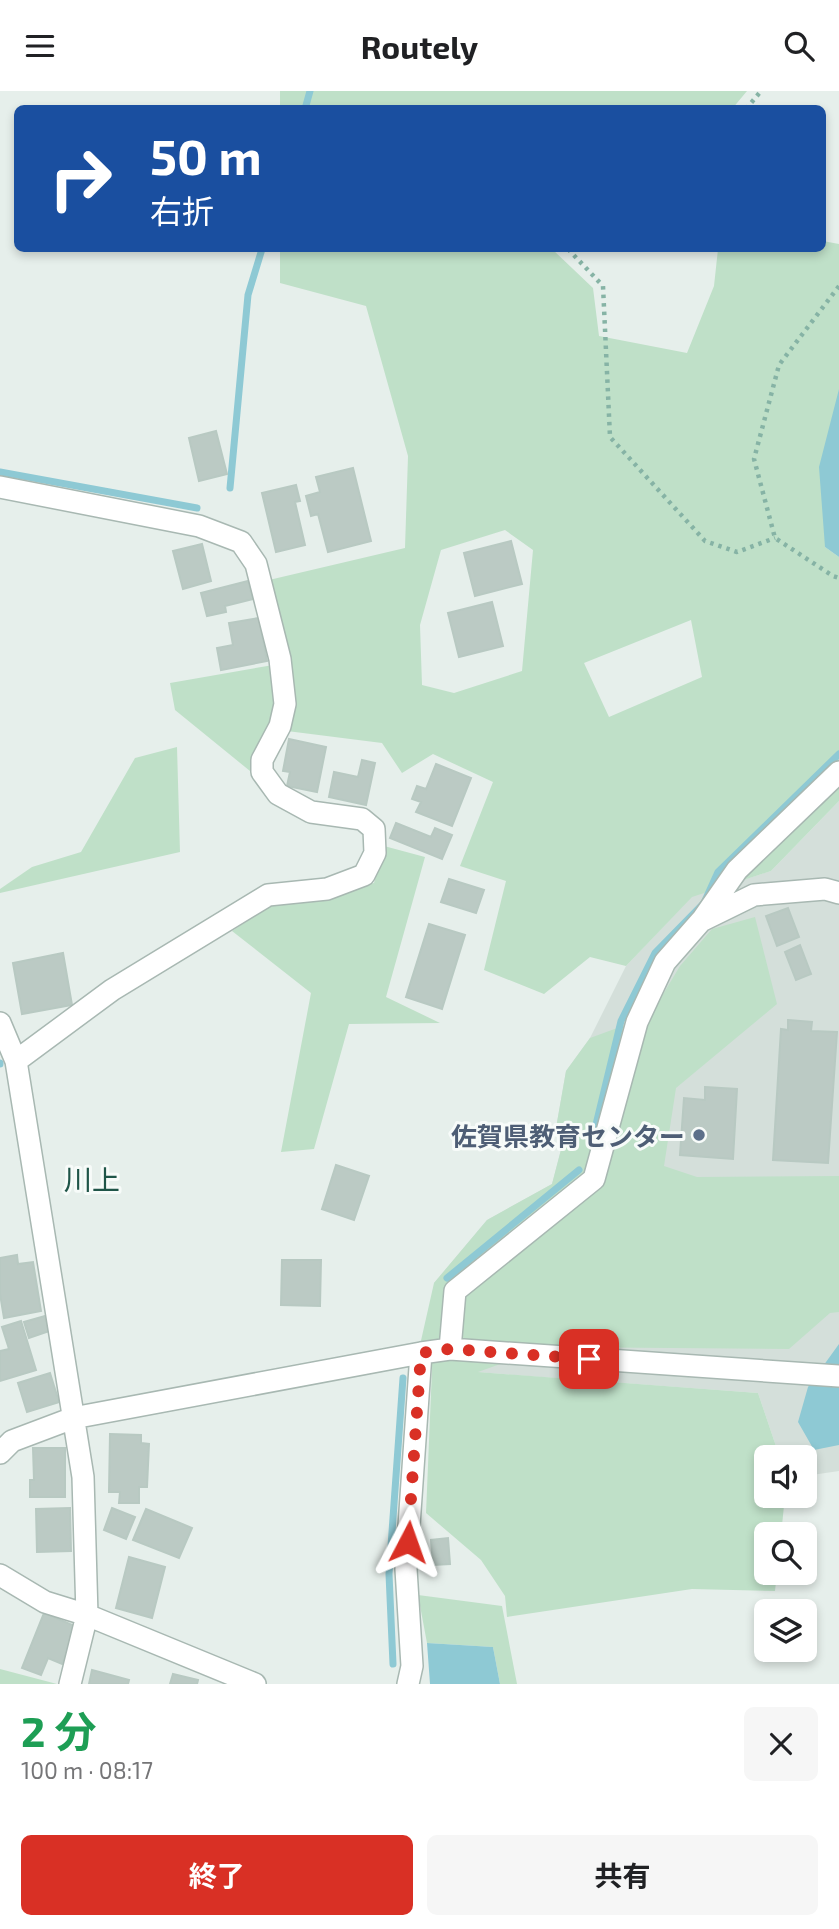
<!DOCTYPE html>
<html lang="ja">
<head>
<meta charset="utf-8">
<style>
  :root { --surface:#fff; --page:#f6f6f6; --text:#202124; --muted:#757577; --accent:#d93025 }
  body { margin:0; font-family:"Exo 2","Noto Sans JP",sans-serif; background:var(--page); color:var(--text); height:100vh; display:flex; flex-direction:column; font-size:26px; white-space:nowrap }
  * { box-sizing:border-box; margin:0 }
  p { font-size:23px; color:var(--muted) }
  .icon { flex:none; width:38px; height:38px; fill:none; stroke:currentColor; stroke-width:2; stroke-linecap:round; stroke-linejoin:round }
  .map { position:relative; height:1593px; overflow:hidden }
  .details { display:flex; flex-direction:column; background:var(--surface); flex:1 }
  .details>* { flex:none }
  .top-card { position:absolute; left:14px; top:14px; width:812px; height:147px; border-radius:10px; box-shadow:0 4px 10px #0003; background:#1a4fa0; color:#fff; overflow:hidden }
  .fabs { position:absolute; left:754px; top:1354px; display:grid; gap:14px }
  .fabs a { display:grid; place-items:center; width:63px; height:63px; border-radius:10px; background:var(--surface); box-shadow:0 4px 10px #0003; font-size:35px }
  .pin { position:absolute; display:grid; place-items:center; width:60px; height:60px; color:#fff; margin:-30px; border-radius:14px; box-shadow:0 4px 10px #0006 }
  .me { position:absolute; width:77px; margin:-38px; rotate:4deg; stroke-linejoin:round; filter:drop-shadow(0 0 5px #0008) }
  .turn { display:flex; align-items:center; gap:24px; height:147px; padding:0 21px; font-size:32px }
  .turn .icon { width:91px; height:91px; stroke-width:2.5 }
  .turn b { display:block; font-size:49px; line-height:60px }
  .round { display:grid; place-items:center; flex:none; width:74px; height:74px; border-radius:10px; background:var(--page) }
  .summary { display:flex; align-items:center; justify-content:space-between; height:119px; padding:0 21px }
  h1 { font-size:42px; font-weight:700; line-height:52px; color:#1e9e55 }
  .cta { display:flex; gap:14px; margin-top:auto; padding:14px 21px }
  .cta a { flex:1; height:80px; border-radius:10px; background:var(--accent); color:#fff; font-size:28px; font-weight:700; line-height:80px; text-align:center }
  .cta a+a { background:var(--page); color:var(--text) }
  header { display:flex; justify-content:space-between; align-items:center; height:91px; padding:0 21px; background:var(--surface); font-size:32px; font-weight:700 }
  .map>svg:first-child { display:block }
  .built { fill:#d4dfda }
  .green { fill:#bfe0c8; fill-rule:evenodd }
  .water { fill:#8ec9d4 }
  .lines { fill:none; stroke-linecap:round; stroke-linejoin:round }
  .stream { stroke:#8ec9d4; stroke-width:7 }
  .building { fill:#bbcac4; stroke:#b8c9c2; stroke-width:2 }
  .minor-casing { stroke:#a8b8b2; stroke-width:24 }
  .path { stroke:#86b3a5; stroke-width:4.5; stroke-dasharray:3.5 5; stroke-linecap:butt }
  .minor { stroke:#fff; stroke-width:21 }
  .route { stroke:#d93025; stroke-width:12; stroke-dasharray:0 21.6 }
  .service-dot { fill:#5c6f8a; stroke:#f7fbf9; stroke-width:2.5 }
  .labels { text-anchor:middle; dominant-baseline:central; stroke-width:6; stroke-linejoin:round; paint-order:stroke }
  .service-label { font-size:26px; font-weight:bold; fill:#4e5e75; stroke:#f7fbf9; text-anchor:end }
  .neighbourhood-label { font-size:28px; fill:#1f5548; stroke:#f7fbf9 }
</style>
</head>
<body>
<header><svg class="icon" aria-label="menu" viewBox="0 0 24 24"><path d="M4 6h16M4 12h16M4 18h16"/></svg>Routely<svg class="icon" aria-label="search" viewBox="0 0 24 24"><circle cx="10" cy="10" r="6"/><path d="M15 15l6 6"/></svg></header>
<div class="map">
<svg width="839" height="1593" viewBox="0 0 839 1593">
  <rect width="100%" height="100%" fill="#e6efeb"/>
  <path class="built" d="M839,710V1380L805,1385V1367H780L758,1302L476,1281L434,1192L487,1129L552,1093L563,1051L556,1037L566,980L590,947L626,875L692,805L771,780Z"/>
  <path class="green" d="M280,0H747L732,18H280Z
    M823,150L839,153V298L825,456L839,466V710L771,780L692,806L626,875L590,866L544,903L484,879L506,790L460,775L493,691L433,663L402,682L382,652L287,640L269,489L405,457L408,365L366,215L280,192V158H552L593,197L599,245L687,262L714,195L718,158H822ZM505,439L533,459L522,580L454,602L422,594L420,534L441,459ZM691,529L702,586L609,626L584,572Z
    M273,574L276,623L250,680L175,619L170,592Z
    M177,656L180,761L0,802V798L32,776L81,761L135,667Z
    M384,755L425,766L386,906L440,932L349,933L314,1058L281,1061L311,902L232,840L278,810L374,792Z
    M755,826L777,913L676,997L664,1075L697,1086L839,1085V1221L830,1222L789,1258L547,1256L478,1281L758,1302L780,1367H766V1405H785L781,1444H766V1482H777L775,1500L692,1498L507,1526L505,1505L481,1469L426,1422L432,1278L420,1254L434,1192L487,1129L552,1093L563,1051L556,1037L566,980L590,947L650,925L680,875L712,838Z
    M418,1504L502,1515L517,1593H500L493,1556L427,1552Z
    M0,1578L57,1593H0Z"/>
  <path class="water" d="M839,298V466L825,456L819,376Z
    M839,1253V1354L814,1359L798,1331L808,1296Z
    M427,1552L493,1556L500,1593H430Z"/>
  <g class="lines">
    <path class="stream" d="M305,18L310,0
      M0,381L197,417
      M230,397L248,204L262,158
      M0,972V973
      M592,1050L621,930L655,862L704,812L718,781L839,663
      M447,1187L579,1079
      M393,1573L389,1483L403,1287"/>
  </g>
  <path class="building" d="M216,340L227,383L199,390L189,347Z
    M353,377L371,450L328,461L318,423L311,425L306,405L320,401L316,386Z
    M296,394L300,410L295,411L305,454L276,461L262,402Z
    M511,450L522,493L475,505L464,462Z
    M202,453L211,490L183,498L173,460Z
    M248,490L253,508L225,515L226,521L207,525L201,502Z
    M492,511L503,555L459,566L448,522Z
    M259,527L267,570L221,579L217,557L233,554L229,532Z
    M289,648L326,656L317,701L287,695L290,681L283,680Z
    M362,669L375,672L366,714L329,706L334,681L358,686Z
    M436,673L471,687L452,735L416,721L421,711L412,708L417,695L426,698Z
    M396,732L431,746L435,737L452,744L442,768L390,747Z
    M449,788L484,799L476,822L441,811Z
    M788,817L799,846L777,855L766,825Z
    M429,833L465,844L442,918L406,906Z
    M800,854L811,883L796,889L785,861Z
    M63,862L72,914L22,923L13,872Z
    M788,929L812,931L811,940L837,941L828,1072L773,1069L781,938L788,939Z
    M705,996L737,998L733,1068L680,1064L684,1007L705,1009Z
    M336,1074L369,1085L354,1129L322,1118Z
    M17,1164L18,1173L33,1171L41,1220L4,1227L0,1203V1167Z
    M282,1169H321L320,1215L281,1214Z
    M45,1225L49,1240L29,1247L24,1231Z
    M21,1230L36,1279L0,1290V1260L9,1258L2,1236Z
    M50,1282L59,1311L27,1321L18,1292Z
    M110,1343L141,1344V1352L149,1353L147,1396H139V1412H119L120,1401H109Z
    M33,1357H65V1406H30V1389H34Z
    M70,1417L71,1460L37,1461L36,1418Z
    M112,1417L135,1426L126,1448L104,1439Z
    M146,1418L192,1437L179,1467L133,1449Z
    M448,1447L450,1473L433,1474L431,1449Z
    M129,1466L165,1476L152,1527L116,1517Z
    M44,1522L77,1536L62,1573L48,1567L41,1584L22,1577Z
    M92,1579L129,1589L128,1593H89Z
    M173,1583L198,1589L197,1593H170Z"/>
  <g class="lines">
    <g class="minor-casing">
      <path id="minor" d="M0,396L199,435L241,451L256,473L280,568L285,613L280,635L262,669V681L278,703L311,721L362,728L374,738L375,762L364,784L327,798L268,804L112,899L16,970
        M839,802L825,798L754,804L701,830L665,871L637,931L594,1088L455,1200L450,1258L839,1285
        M702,829L737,779L839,681
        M0,932L16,970L83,1386L87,1524L70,1593
        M0,1362L12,1350L73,1327L421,1262L450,1258
        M0,1484L45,1511L87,1524L255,1593
        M408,1593L412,1575L406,1478L421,1262"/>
    </g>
    <path class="path" d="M746,18L761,0
      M568,158L603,195L610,346L705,450L737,461L775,447
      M839,195L779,274L754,368L775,447L833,485L839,487"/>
    <use href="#minor" class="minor"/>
  </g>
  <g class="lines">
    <path class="route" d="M408,1451L421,1262L450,1258L589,1268"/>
  </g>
  <circle class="service-dot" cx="699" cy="1044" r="7"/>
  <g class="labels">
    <g class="service-label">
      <text x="685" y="1044">佐賀県教育センター</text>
    </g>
    <g class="neighbourhood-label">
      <text x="92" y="1088">川上</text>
    </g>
  </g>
</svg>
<div class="fabs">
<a><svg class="icon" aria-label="sound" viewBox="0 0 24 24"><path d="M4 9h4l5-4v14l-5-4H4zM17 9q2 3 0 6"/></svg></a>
<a><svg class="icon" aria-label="search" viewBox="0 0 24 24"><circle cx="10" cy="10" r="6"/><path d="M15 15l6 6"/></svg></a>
<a><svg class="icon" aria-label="layers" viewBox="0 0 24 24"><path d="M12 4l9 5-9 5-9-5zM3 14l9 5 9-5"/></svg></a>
</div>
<div class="pin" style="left:589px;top:1268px;background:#d93025"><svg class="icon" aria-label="arrive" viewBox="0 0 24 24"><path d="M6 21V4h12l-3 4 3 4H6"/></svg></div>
<svg class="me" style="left:408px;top:1451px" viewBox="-20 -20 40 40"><path d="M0-17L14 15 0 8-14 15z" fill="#d93025" stroke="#fff" stroke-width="4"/></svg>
<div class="top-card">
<div class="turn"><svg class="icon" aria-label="right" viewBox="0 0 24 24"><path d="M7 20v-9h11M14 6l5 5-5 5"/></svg><div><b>50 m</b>右折</div></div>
</div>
</div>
<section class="details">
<div class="summary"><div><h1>2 分</h1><p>100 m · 08:17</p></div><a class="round"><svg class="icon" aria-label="close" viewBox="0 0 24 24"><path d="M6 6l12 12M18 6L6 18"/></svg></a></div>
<div class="cta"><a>終了</a><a>共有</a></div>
</section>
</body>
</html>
